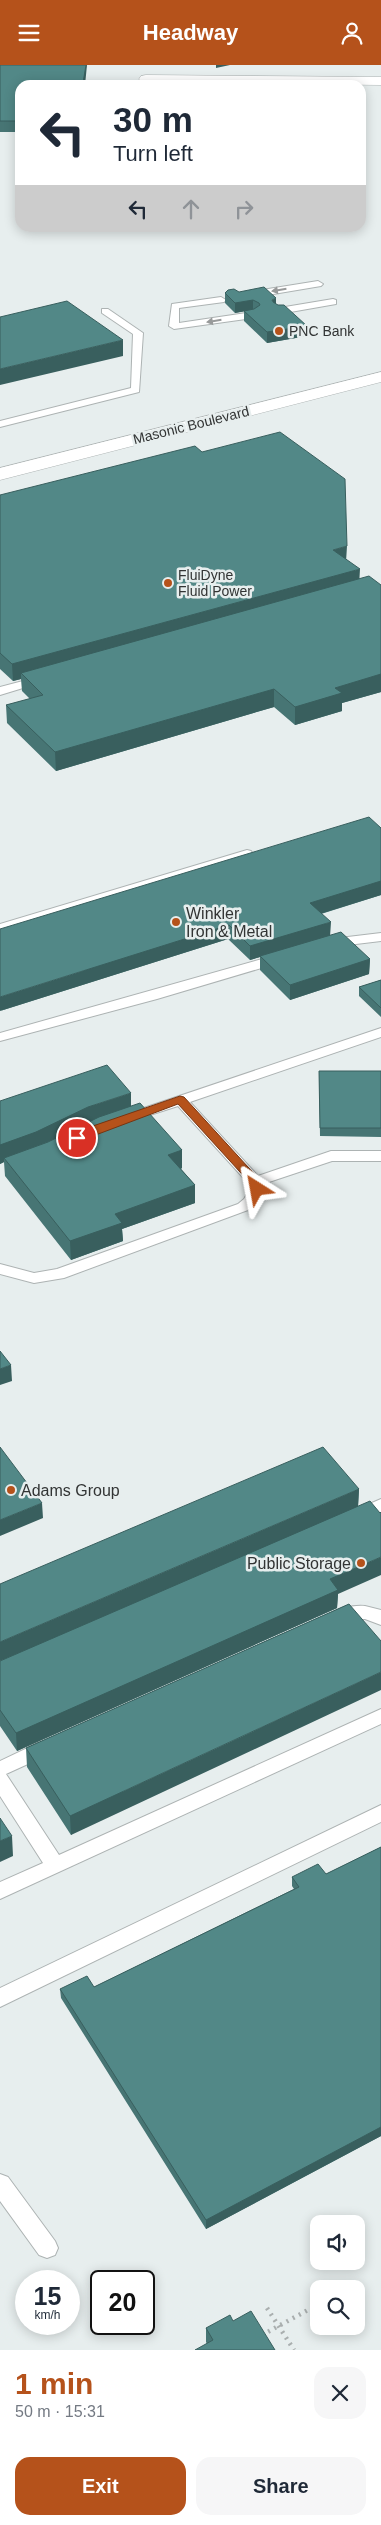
<!DOCTYPE html>
<html lang="en">
<head>
<meta charset="utf-8">
<style>
  :root { --surface:#fff; --page:#f6f6f7; --text:#1f2937; --muted:#747a83; --accent:#b5521b }
  body { margin:0; font-family:Helvetica,sans-serif; background:var(--page); color:var(--text); height:100vh; display:flex; flex-direction:column; font-size:19px; white-space:nowrap }
  * { box-sizing:border-box; margin:0 }
  p { font-size:16px; color:var(--muted) }
  .icon { flex:none; width:28px; height:28px; fill:none; stroke:currentColor; stroke-width:2; stroke-linecap:round; stroke-linejoin:round }
  .map { position:relative; height:2285px; overflow:hidden }
  .sheet { display:flex; flex-direction:column; background:var(--surface); flex:1 }
  .sheet>* { flex:none }
  .top-card { position:absolute; left:15px; top:15px; width:351px; height:152px; border-radius:15px; box-shadow:0 2px 12px #0003; background:#fff; color:var(--text); overflow:hidden }
  .tools { position:absolute; left:310px; top:2150px; display:grid; gap:10px }
  .tools a { display:grid; place-items:center; width:55px; height:55px; border-radius:10px; background:var(--surface); box-shadow:0 2px 12px #0003; font-size:25px }
  .speed { position:absolute; left:15px; top:2205px; display:flex; gap:10px; font-size:25px; font-weight:700; text-align:center }
  .speed>* { display:grid; place-content:center; width:65px; height:65px; border-radius:50%; background:var(--surface); box-shadow:0 2px 12px #0003; line-height:1 }
  .speed small { font-size:12px; font-weight:400 }
  .speed .limit { border:2px solid #111; border-radius:8px; background:#fff; color:#111 }
  .pin { position:absolute; display:grid; place-items:center; width:42px; height:42px; color:#fff; margin:-21px; border:2px solid #fff; border-radius:50%; box-shadow:0 1px 5px #0007 }
  .me { position:absolute; width:55px; margin:-28px; rotate:326deg; stroke-linejoin:round; filter:drop-shadow(0 0 4px #0008) }
  .turn { display:flex; align-items:center; gap:18px; height:105px; padding:0 15px; font-size:22px }
  .turn .icon { width:65px; height:65px; stroke-width:2.5 }
  .turn b { display:block; font-size:35px; line-height:42px }
  .lanes { display:flex; align-items:center; height:48px; padding:0 15px; background:#0003; justify-content:center; gap:25px; direction:ltr }
  .lanes .off { opacity:.35 }
  .round { display:grid; place-items:center; flex:none; width:52px; height:52px; border-radius:15px; background:var(--page) }
  .overview { display:flex; align-items:center; justify-content:space-between; height:85px; padding:0 15px }
  h1 { font-size:30px; font-weight:600; line-height:38px; color:var(--accent) }
  .action { display:flex; gap:10px; margin-top:auto; padding:10px 15px }
  .action a { flex:1; height:58px; border-radius:15px; background:var(--accent); color:#fff; font-size:20px; font-weight:600; line-height:58px; text-align:center }
  .action a+a { background:var(--page); color:var(--text) }
  header { display:flex; justify-content:space-between; align-items:center; height:65px; padding:0 15px; background:var(--accent); color:#fff; font-size:22px; font-weight:600 }
  .map>svg:first-child { display:block }
  .lines { fill:none; stroke-linecap:round; stroke-linejoin:round }
  .lane-casing { stroke:#adb3b3; stroke-width:2 }
  .street-casing { stroke:#adb3b3; stroke-width:1 }
  .secondary-casing { stroke:#adb3b3; stroke-width:1 }
  .path { stroke:#aaafaf; stroke-width:4.5; stroke-dasharray:2 5; stroke-linecap:butt }
  .lane { fill:#fff; fill-rule:evenodd }
  .street { fill:#fff; fill-rule:evenodd }
  .secondary { fill:#fff; fill-rule:evenodd }
  .wall { fill:#477574 }
  .shaded-wall { fill:#395f5e }
  .building { fill:#528887; stroke:#395f5e }
  .oneway { fill:#989a9a }
  .route { fill:#b5521b; stroke:#763512 }
  .poi-dot { fill:#b5521b; stroke:#e7eeee; stroke-width:2 }
  .labels { text-anchor:middle; dominant-baseline:central; stroke-width:5; stroke-linejoin:round; paint-order:stroke }
  .far-poi-label { font-size:14px; fill:#323434; stroke:#e7eeee; text-anchor:start }
  .far-street-label { font-size:14px; fill:#323434; stroke:#e7eeee }
  .poi-label { font-size:16px; fill:#323434; stroke:#e7eeee; text-anchor:start }
</style>
</head>
<body>
<header><svg class="icon" aria-label="menu" viewBox="0 0 24 24"><path d="M4 6h16M4 12h16M4 18h16"/></svg>Headway<svg class="icon" aria-label="person" viewBox="0 0 24 24"><circle cx="12" cy="8" r="4"/><path d="M4 21q1-7 8-7t8 7"/></svg></header>
<div class="map">
<svg width="381" height="2285" viewBox="0 0 381 2285">
  <rect width="100%" height="100%" fill="#e7eeee"/>
  <g class="lines">
    <g class="lane-casing">
      <path id="lane" d="M318,216L323,219L321,221L250,233L245,230L250,227Z
        M221,232L226,235L224,237L179,243V258L253,247L258,250L253,253L174,264L169,261L172,239Z
        M333,234L336,235V239L279,249L274,246L279,243Z
        M102,244H108L143,268L139,327L0,362V356L131,323L133,269L102,248Z
        M42,611L46,612V616L0,630V622Z
        M247,785L251,786L253,789L251,792L0,867V859Z
        M381,868V876L331,882L324,878L331,874Z
        M280,889L285,890L287,893L285,896L157,934L0,976V968Z
        M381,963V972L190,1037L258,1111L331,1086H381V1096H332L263,1119L264,1124L255,1140L248,1145L64,1213L34,1218L0,1209V1199L34,1208L57,1204L238,1139L244,1134L250,1124L248,1118L178,1041L128,1057L123,1056L121,1053L123,1050Z
        M381,1434V1447L357,1457L351,1455L349,1451L351,1447Z
        M365,1541L381,1545V1560L365,1554H354L338,1560L332,1558L329,1553C335,1543 354,1540 365,1541Z
        M381,1644V1659L0,1834V1817L43,1798L0,1731V1696L38,1678L45,1676L52,1678L54,1683L52,1688L6,1709L59,1790Z
        M381,1740V1757L0,1942V1923Z
        M0,2109L8,2112L55,2176L58,2183L55,2190L47,2193L39,2190L0,2136Z"/>
    </g>
    <g class="street-casing">
      <path id="street" d="M146,10L381,12V20L141,17L139,14L141,11Z"/>
    </g>
    <g class="secondary-casing">
      <path id="secondary" d="M381,307V317L0,415V403Z"/>
    </g>
    <path class="path" d="M267,2243L294,2285
      M262,2270L319,2239"/>
    <use href="#lane" class="lane"/>
    <use href="#street" class="street"/>
    <use href="#secondary" class="secondary"/>
  </g>
  <path class="wall" d="M0,0L20,20V67H0Z
    M239,227L276,239L307,271L267,278L244,256V246L235,248L225,238V228Z
    M0,430L347,495L359,514L381,520V627L342,638V646L295,660L274,642L56,706L7,658L6,640L30,634L22,626L21,614L13,616L0,604Z
    M381,763V830L321,849L330,871L370,894L369,909L290,935L260,905V892L250,895L228,874L0,946Z
    M381,915V952L359,931V922Z
    M319,1006H381V1072L320,1071Z
    M0,1036L131,1041L182,1085V1103L181,1104L195,1120V1138L122,1164L123,1176L71,1195L5,1111L4,1097L0,1099Z
    M359,1424L358,1441L338,1529L337,1543L17,1686L0,1661V1596Z
    M349,1539L71,1770L27,1702L26,1683Z
    M381,1782V2071L206,2164L61,1933L60,1924L94,1922L294,1824L292,1821V1812L326,1809Z
    M233,2256L275,2285L207,2279L206,2277V2263Z"/>
  <path class="shaded-wall" d="M86,0H87L85,20H79Z
    M216,0H230L216,3Z
    M276,233V243L272,235Z
    M253,235V245L235,248V238Z
    M307,261V271L267,278V267Z
    M123,275V291L0,320V304Z
    M347,481L346,497L333,485Z
    M360,504L359,521L21,608V614L13,616L12,599Z
    M381,609V627L342,638V646L295,660V642L335,623Z
    M274,624V642L56,706L55,687Z
    M381,816V830L310,852V838Z
    M331,857L330,872L260,891V892L250,895V881Z
    M229,860L228,874L0,946V932Z
    M370,894L369,909L290,935V920Z
    M131,1028V1046L4,1093V1097L0,1099V1080L88,1042Z
    M182,1085V1103L168,1108V1090Z
    M195,1120V1138L122,1164L123,1176L71,1195L70,1176L115,1149Z
    M11,1300L12,1316L0,1320V1304Z
    M359,1424L358,1442L0,1596V1577Z
    M42,1438L43,1453L0,1471V1455Z
    M381,1492V1510L338,1529L337,1543L17,1686L16,1668L330,1514Z
    M381,1607V1625L71,1770L70,1751Z
    M12,1771L13,1791L0,1797V1776Z
    M381,2062V2071L206,2164V2155Z"/>
  <path class="building" d="M0,0H86L83,18L79,19V20H20V56H0Z
    M264,222L276,233L272,235L273,237L278,240H284L307,261L267,267L244,246L254,244L260,240L259,238L253,235L235,238L225,228L228,225L234,224L239,227Z
    M67,236L123,275L0,304V252Z
    M280,367L345,414L347,481L333,485L360,504L12,599L0,588V430L195,381L202,387Z
    M369,511L381,520V609L335,623L342,628L295,642L274,624L55,687L6,640L43,630L21,608Z
    M369,752L381,763V816L310,838L331,857L250,881L229,860L0,932V864Z
    M341,867L370,894L290,920L260,891Z
    M381,915V943L359,922Z
    M107,1000L131,1028L88,1042L36,1067L0,1080V1036Z
    M319,1006H381V1063H320Z
    M140,1038L182,1085L168,1090L195,1120L115,1149L122,1158L70,1176L4,1093L48,1077L99,1052Z
    M0,1286L11,1300L0,1304Z
    M0,1382L42,1438L0,1455Z
    M323,1382L359,1424L0,1577V1519Z
    M370,1436L380,1448L381,1447V1492L330,1514L338,1525L16,1668L0,1645V1596Z
    M349,1539L381,1576V1607L70,1751L26,1683Z
    M0,1753L12,1771L0,1776Z
    M381,1782V2062L206,2155L60,1924L87,1911L94,1922L299,1822L292,1812L318,1799L326,1809Z
    M251,2246L275,2285H195L213,2275L206,2263L230,2250L233,2256Z"/>
  <defs><path id="oneway-solid" d="M-6-.8H1V-3.2L6.5 0L1 3.2V.8H-6Z" transform="scale(1.25)"/></defs>
  <g class="oneway">
    <use href="#oneway-solid" transform="translate(279 225) rotate(171)"/>
    <use href="#oneway-solid" transform="translate(214 256) rotate(171)"/>
  </g>
  <path class="route" d="M180,1031L184,1032L259,1114L263,1124L261,1126H253L250,1118L178,1039L77,1077L71,1073L90,1062Z"/>
  <g class="poi-dot">
    <circle cx="279" cy="266" r="5"/>
    <circle cx="168" cy="518" r="5"/>
    <circle cx="176" cy="857" r="5"/>
    <circle cx="11" cy="1425" r="5"/>
    <circle cx="361" cy="1498" r="5"/>
  </g>
  <g class="labels">
    <g class="far-poi-label">
      <text x="289" y="266">PNC Bank</text>
      <text x="178" y="510">FluiDyne<tspan x="178" dy="16">Fluid Power</tspan></text>
    </g>
    <g class="far-street-label">
      <text transform="translate(191 360) rotate(-14)">Masonic Boulevard</text>
    </g>
    <g class="poi-label">
      <text x="186" y="848">Winkler<tspan x="186" dy="18">Iron &amp; Metal</tspan></text>
      <text x="21" y="1425">Adams Group</text>
      <text x="351" y="1498" text-anchor="end">Public Storage</text>
    </g>
  </g>
</svg>
<div class="tools">
<a><svg class="icon" aria-label="sound" viewBox="0 0 24 24"><path d="M4 9h4l5-4v14l-5-4H4zM17 9q2 3 0 6"/></svg></a>
<a><svg class="icon" aria-label="search" viewBox="0 0 24 24"><circle cx="10" cy="10" r="6"/><path d="M15 15l6 6"/></svg></a>
</div>
<div class="speed"><div>15<small>km/h</small></div><div class="limit">20</div></div>
<div class="pin" style="left:77px;top:1073px;background:#d93025"><svg class="icon" aria-label="arrive" viewBox="0 0 24 24"><path d="M6 21V4h12l-3 4 3 4H6"/></svg></div>
<svg class="me" style="left:257px;top:1124px" viewBox="-20 -20 40 40"><path d="M0-17L14 15 0 8-14 15z" fill="#b5521b" stroke="#fff" stroke-width="4"/></svg>
<div class="top-card">
<div class="turn"><svg class="icon" aria-label="left" viewBox="0 0 24 24"><path d="M17 20v-9H6M10 6l-5 5 5 5"/></svg><div><b>30 m</b>Turn left</div></div>
<div class="lanes"><svg class="icon" aria-label="left" viewBox="0 0 24 24"><path d="M17 20v-9H6M10 6l-5 5 5 5"/></svg><svg class="icon off" aria-label="ahead" viewBox="0 0 24 24"><path d="M12 20V5M6 11l6-6 6 6"/></svg><svg class="icon off" aria-label="right" viewBox="0 0 24 24"><path d="M7 20v-9h11M14 6l5 5-5 5"/></svg></div>
</div>
</div>
<section class="sheet">
<div class="overview"><div><h1>1 min</h1><p>50 m · 15:31</p></div><a class="round"><svg class="icon" aria-label="close" viewBox="0 0 24 24"><path d="M6 6l12 12M18 6L6 18"/></svg></a></div>
<div class="action"><a>Exit</a><a>Share</a></div>
</section>
</body>
</html>
